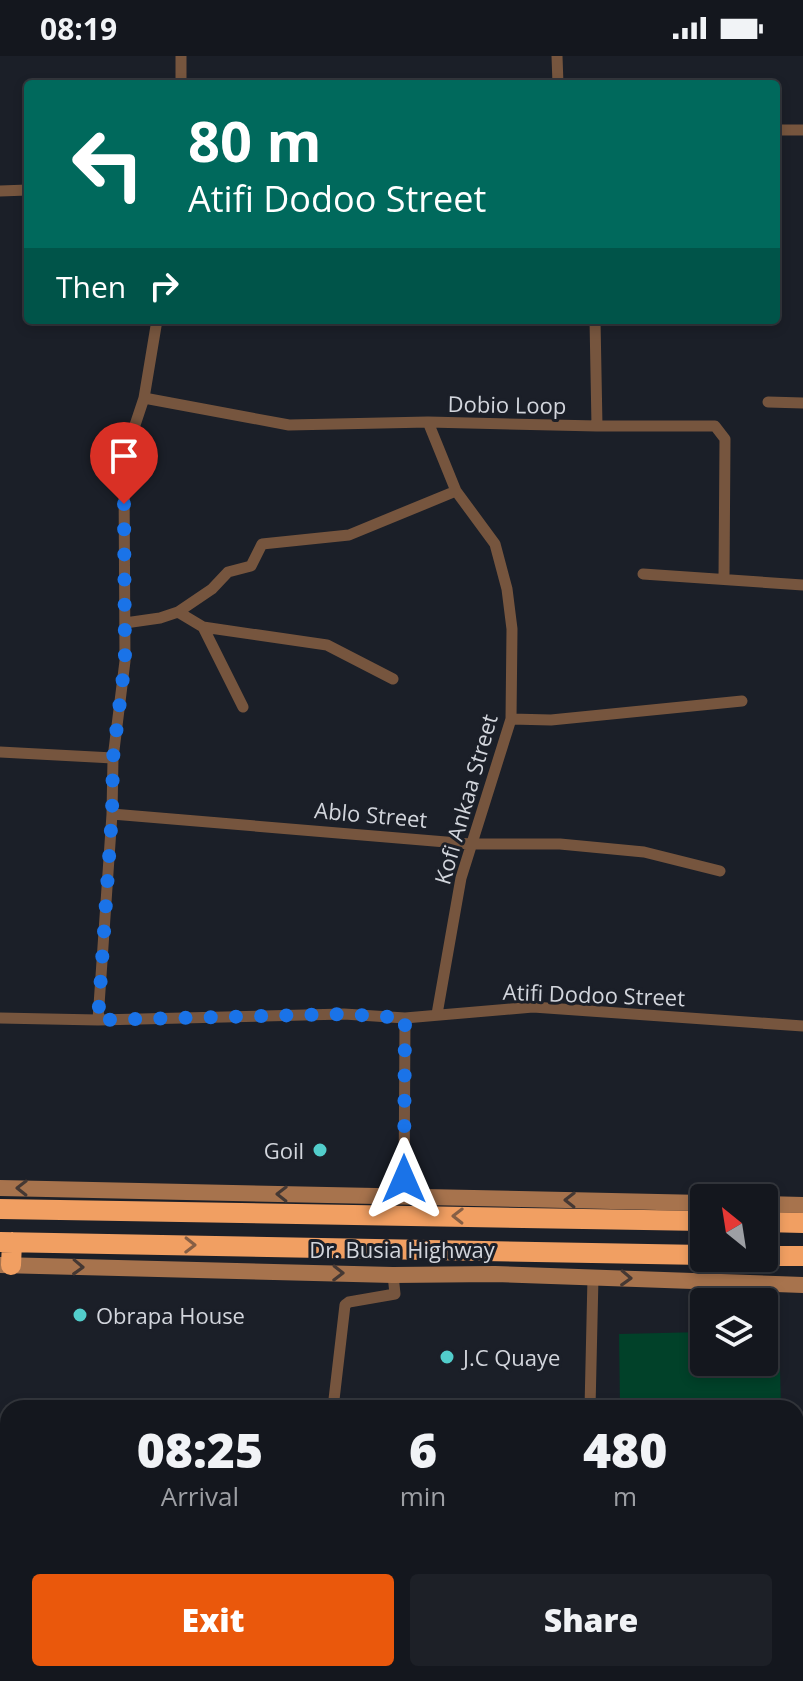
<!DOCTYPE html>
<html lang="en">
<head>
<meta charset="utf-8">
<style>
  :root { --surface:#14171e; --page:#1d2027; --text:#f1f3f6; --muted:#9d9fa4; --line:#33363c; --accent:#ea580c }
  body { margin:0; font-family:"Open Sans",sans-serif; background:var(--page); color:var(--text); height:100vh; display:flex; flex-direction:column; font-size:30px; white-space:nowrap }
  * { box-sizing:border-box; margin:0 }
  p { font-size:26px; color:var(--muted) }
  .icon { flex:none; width:44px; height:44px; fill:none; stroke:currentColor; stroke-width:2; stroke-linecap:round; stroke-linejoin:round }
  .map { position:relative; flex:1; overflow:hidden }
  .side { position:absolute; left:0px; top:1344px; width:804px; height:282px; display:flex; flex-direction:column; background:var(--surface); border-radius:24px 24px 0 0; box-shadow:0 4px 12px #0003,0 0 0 2px var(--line) }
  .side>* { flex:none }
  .guide { position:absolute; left:24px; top:24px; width:756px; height:244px; border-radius:8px; box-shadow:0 4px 12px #0003,0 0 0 2px var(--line); background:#00695c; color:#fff; overflow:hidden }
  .needle { width:52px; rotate:330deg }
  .tools { position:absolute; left:690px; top:1128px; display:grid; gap:16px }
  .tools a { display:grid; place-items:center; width:88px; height:88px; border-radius:8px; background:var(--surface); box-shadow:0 4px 12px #0003,0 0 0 2px var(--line); font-size:40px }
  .pin { position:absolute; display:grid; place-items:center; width:68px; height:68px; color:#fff; margin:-82px -34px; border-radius:50% 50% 50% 0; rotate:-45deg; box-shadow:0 0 8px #0007 }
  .pin .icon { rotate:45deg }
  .me { position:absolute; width:88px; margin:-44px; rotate:0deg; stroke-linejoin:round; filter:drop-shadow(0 0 6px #0008) }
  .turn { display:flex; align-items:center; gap:28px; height:168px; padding:0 32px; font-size:36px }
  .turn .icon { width:104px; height:104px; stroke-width:2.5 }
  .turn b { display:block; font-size:56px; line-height:68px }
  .then { display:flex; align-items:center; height:76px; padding:0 32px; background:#0003; gap:16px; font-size:30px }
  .eta { display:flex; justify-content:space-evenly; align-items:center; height:136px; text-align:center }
  .eta b { font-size:48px; font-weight:800; line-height:56px }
  .cta { display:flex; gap:16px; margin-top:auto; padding:16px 32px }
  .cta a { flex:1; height:92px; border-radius:8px; background:var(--accent); color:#fff; font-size:32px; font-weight:800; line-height:92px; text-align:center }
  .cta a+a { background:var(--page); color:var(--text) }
  .status { display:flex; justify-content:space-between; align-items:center; height:56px; padding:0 40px; background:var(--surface); direction:ltr }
  .status svg { height:22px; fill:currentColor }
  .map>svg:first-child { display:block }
  .green { fill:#014129 }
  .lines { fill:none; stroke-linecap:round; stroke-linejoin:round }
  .street { stroke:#76553e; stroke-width:11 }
  .secondary { stroke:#a7734d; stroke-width:16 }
  .highway { stroke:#f19f62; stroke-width:20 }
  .oneway { stroke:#453833 }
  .oneway2 { stroke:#865f45 }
  .route { stroke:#1a73e8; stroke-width:14; stroke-dasharray:0 25.2 }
  .poi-dot { fill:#52cdcb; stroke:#1b1f28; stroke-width:3 }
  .labels { text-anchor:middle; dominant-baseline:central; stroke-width:6; stroke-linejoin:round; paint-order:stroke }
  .street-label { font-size:22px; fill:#d2d5dc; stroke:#1b1f28 }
  .poi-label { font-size:22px; fill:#d2d5dc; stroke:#1b1f28; text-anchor:start }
</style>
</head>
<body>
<div class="status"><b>08:19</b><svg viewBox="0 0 49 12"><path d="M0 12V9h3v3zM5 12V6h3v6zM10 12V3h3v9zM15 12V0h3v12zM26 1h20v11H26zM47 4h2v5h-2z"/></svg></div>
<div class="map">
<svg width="803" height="1625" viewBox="0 0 803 1625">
  <rect width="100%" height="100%" fill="#1b1f28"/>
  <path class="green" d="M764,1274H779L781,1352H620L619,1278L704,1276V1306H764Z"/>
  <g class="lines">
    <path class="street" d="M557,0L558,28
      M181,28V0
      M776,74H803
      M0,135L28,134
      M595,264L597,370
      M144,342L289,369L428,366L597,370H715L725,383L724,522
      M768,346L803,347
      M428,366L456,435L495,488L507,533L512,573L511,663L461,822L437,958
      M643,518L803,529
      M178,556L203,571L327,589L393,623
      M125,567L160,562L178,556L212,533L228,516L251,510L262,488L349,479L456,435
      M203,571L243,651
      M511,663L551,664L742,645
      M0,696L113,702
      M112,758L470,788H560L644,796L720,815
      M0,962L98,964L344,958L405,962L533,951L803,970
      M98,964L112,758L113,702L125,605L124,419L131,381L144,342L157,264
      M404,1141L405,962
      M333,1352L345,1249L349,1246L395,1238L393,1219
      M590,1352L593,1221
      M0,1462H8
      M796,1478H803
      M118,1625V1618
      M286,1625V1618
      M586,1625V1618"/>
    <path class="secondary" d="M0,1132L704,1147
      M764,1148L803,1149
      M0,1209L393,1219L495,1218L803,1229"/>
    <path class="highway" d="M0,1153L704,1165
      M764,1166L803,1167
      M0,1186L704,1199
      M764,1200H803
      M11,1209L12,1186"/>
  </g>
  <defs><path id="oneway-chevron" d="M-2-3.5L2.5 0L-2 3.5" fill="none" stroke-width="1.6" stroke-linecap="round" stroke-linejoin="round" transform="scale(2)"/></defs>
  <g class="oneway">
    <use href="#oneway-chevron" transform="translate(22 1132) rotate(-179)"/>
    <use href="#oneway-chevron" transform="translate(282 1138) rotate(-179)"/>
    <use href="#oneway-chevron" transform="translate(570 1144) rotate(-179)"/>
    <use href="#oneway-chevron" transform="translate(78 1211) rotate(2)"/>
    <use href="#oneway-chevron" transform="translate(338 1217) rotate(1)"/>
    <use href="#oneway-chevron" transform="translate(626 1222) rotate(2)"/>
  </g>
  <g class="oneway2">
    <use href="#oneway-chevron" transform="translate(458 1160) rotate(-179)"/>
    <use href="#oneway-chevron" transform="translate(190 1189) rotate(1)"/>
  </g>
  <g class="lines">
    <path class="route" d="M124,448L125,605L113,702L112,758L98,964L344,958L405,962L404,1123"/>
  </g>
  <g class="poi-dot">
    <circle cx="320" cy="1094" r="8"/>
    <circle cx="80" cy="1259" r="8"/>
    <circle cx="447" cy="1301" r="8"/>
  </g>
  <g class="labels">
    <g class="street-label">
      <text transform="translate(507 348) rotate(1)">Dobio Loop</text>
      <text transform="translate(465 743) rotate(-74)">Kofi Ankaa Street</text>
      <text transform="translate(371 758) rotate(5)">Ablo Street</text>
      <text transform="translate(594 938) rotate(2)">Atifi Dodoo Street</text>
      <text x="402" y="1193">Dr. Busia Highway</text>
    </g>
    <g class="poi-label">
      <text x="304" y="1094" text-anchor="end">Goil</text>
      <text x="96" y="1259">Obrapa House</text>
      <text x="463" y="1301">J.C Quaye</text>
    </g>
  </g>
</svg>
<div class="tools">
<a><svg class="needle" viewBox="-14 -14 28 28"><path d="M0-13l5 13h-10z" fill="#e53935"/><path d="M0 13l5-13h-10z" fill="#9d9fa4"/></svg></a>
<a><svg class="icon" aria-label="layers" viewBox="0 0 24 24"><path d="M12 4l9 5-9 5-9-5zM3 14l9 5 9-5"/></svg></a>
</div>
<div class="pin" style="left:124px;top:448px;background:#d93025"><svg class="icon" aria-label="arrive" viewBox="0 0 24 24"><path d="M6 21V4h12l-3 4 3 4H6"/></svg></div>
<svg class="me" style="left:404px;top:1123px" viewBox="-20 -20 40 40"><path d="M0-17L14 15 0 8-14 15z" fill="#1a73e8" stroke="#fff" stroke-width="4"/></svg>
<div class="guide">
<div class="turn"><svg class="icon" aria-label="left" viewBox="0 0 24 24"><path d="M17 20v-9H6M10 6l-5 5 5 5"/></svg><div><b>80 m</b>Atifi Dodoo Street</div></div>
<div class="then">Then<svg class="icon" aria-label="right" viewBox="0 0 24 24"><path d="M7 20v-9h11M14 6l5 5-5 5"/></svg></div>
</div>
<section class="side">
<div class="eta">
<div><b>08:25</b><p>Arrival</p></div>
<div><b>6</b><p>min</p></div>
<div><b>480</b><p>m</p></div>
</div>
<div class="cta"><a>Exit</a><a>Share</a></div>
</section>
</div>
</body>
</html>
